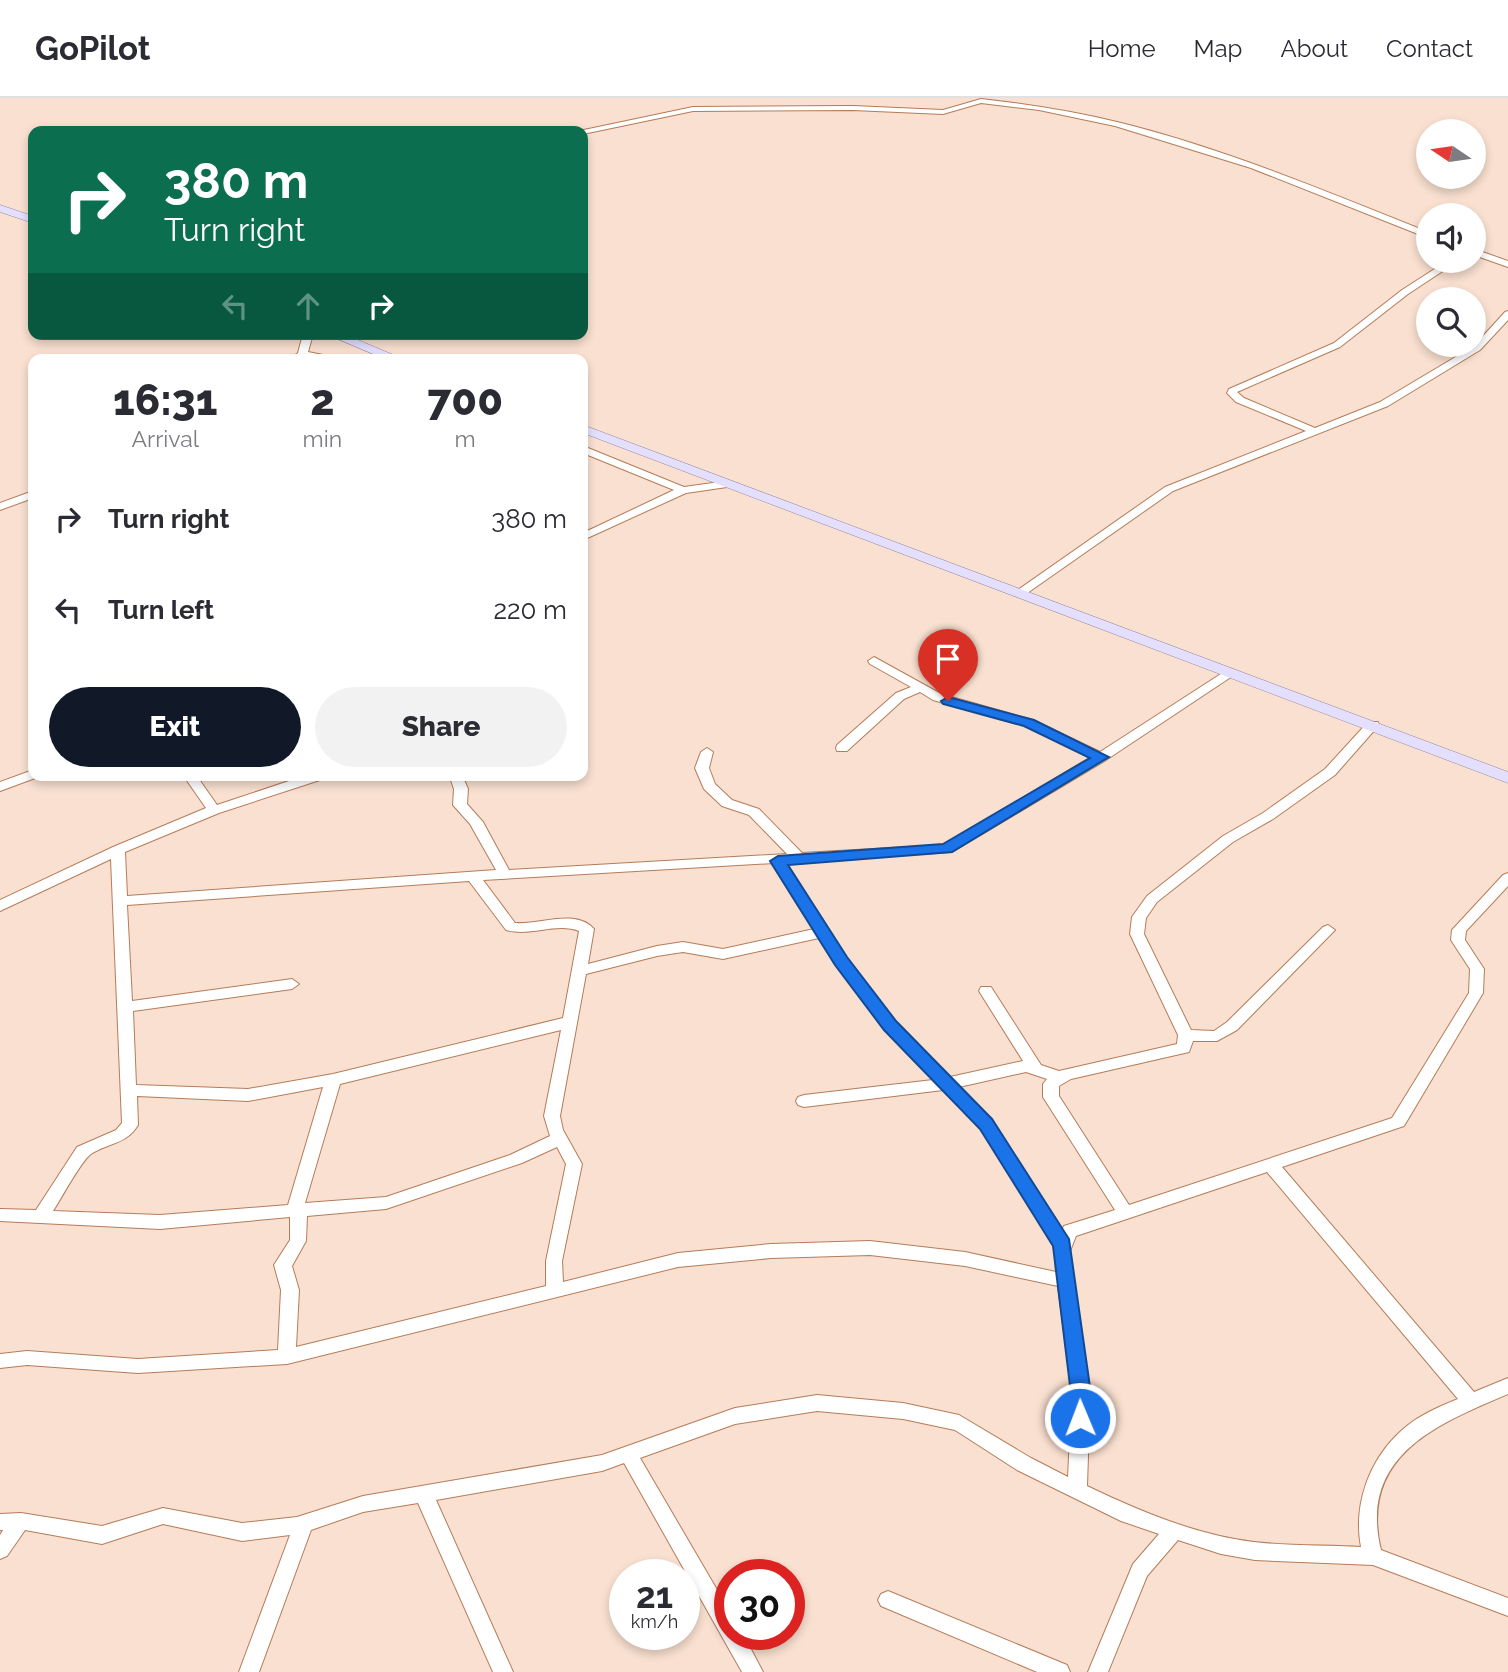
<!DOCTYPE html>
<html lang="en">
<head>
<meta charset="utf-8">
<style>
  :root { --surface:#fff; --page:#f2f2f3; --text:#2b2b33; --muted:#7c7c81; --line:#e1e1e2; --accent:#111827 }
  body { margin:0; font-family:Raleway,sans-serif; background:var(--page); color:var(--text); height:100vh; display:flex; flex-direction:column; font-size:26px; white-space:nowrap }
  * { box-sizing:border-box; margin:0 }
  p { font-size:23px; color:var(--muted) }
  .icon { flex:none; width:38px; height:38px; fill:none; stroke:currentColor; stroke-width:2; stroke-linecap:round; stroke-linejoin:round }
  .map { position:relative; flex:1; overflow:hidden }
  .details { position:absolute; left:28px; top:256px; width:560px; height:427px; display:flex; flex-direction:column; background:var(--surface); border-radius:14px; box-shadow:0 4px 10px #0003 }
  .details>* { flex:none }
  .banner { position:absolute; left:28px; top:28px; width:560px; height:214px; border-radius:14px; box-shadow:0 4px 10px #0003; background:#0b6e4f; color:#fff; overflow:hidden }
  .needle { width:46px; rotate:283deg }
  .fabs { position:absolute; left:1416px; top:21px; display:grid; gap:14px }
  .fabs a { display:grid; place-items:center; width:70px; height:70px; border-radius:50%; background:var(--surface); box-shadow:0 4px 10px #0003; font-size:35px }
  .speed { position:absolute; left:609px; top:1461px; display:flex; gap:14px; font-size:35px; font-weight:700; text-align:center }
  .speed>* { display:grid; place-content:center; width:91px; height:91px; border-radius:50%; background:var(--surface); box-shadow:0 4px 10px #0003; line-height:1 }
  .speed small { font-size:18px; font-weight:400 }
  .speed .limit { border:10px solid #d22; background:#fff; color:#111 }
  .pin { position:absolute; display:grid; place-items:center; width:60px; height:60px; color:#fff; margin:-72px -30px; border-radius:50% 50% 50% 0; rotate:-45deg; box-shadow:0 0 7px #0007 }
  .pin .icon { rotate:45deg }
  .me { position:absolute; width:77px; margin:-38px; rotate:359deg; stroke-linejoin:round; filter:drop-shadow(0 0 5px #0008) }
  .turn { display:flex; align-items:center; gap:24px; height:147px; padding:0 21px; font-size:32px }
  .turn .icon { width:91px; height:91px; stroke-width:2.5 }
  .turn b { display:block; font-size:49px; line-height:60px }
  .lanes { display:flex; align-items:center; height:66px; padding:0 21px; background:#0003; justify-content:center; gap:35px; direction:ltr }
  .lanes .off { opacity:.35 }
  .eta { display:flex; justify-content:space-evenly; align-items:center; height:119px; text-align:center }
  .eta b { font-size:42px; font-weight:800; line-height:49px }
  .action { display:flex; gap:14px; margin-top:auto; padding:14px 21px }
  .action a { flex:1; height:80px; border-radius:42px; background:var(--accent); color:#fff; font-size:28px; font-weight:800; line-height:80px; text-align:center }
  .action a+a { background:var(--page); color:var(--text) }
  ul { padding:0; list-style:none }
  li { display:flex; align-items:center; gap:21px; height:91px; padding:0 21px }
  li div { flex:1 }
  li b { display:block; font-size:26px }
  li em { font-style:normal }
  header { display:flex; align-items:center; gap:42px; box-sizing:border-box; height:98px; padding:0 35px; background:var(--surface); border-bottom:2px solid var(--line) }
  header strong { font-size:33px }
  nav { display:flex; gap:38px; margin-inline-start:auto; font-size:24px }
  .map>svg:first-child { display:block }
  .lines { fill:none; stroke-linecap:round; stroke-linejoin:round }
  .minor-casing { stroke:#b57c58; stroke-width:2 }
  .major-casing { stroke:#9386a4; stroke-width:1 }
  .minor { fill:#fff; fill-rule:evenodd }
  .major { fill:#e4dffd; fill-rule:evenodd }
  .route { fill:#1a73e8; stroke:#114b97; stroke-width:2 }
</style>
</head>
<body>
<header>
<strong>GoPilot</strong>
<nav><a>Home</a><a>Map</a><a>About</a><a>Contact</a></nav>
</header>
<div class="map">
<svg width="1508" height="1574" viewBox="0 0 1508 1574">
  <rect width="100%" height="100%" fill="#f9e0d0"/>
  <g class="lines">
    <g class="minor-casing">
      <path id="minor" d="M981,1C1027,6 1072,13 1117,24C1224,50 1326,94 1428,134V140L1251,70L1115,28L1039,12L981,5L943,16L853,12L693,13L583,36V33H579L693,9L853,8L943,12Z
        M1474,151L1508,163V169L1474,157Z
        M1447,163H1458L1408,196L1340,249L1237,294L1244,300L1315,330L1380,304L1474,248L1505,214L1508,213V222L1480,252L1388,308L1173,393L1023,498H1015V494L1165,389L1306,333L1236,304L1227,295L1229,291L1334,245L1402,192Z
        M303,236H313L308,254L343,261H290L298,255Z
        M583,348L684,389L727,383L732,386L727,389L686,395L583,442V435L674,392L583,355Z
        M33,393V400L0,412V405Z
        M874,559L941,596L1033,622L1100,654L1227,572L1231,571L1237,575L1106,662L952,754L786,765L846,859L895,924L950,979L1023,963L979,893L981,889H991L1041,967L1059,973L1177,946L1178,937L1130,836L1132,819L1147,798L1223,738L1263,715L1325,671L1368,624H1378L1379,627L1335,677L1273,721L1233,744L1157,804L1146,820L1144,836L1191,932L1214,933L1227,924L1323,829L1328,827L1335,832L1237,932L1217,943H1193L1189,954L1071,981L1059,988V998L1129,1107L1392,1020L1469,895L1470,871L1451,842L1452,832L1503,777L1508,775V788L1466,833L1465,842L1484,871L1483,895L1404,1028L1282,1069L1474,1294L1508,1280V1296C1438,1326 1358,1357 1381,1452L1508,1500V1518L1373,1467L1255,1462L1221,1456L1178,1442L1147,1478L1108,1574H1088L1133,1466L1159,1436L1121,1423L1017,1372L955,1332L903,1321L817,1313L735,1326L640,1360L730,1514V1536H743L763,1574H742L624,1365L602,1373L436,1402L513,1574H493L418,1405L363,1414L311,1432L259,1574H239L290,1437L242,1443L163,1426L102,1446L25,1432L7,1458L0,1461V1437L3,1432H0V1416L21,1415L102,1428L163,1410L242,1425L297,1419L363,1398L602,1357L735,1310L817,1297L903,1305L959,1317L1031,1360L1068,1379L1072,1296L1058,1188L965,1168L870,1157L771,1160L678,1169L287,1266L138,1275L27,1267L0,1270V1256L27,1253L138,1261L278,1252L281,1192L274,1167L290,1142V1119L160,1131L0,1123V1111L36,1112L77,1049L116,1032L122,1025L111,761L0,813V802L113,749L206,710L183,677H196L217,707L307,677H327L326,680L219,715L125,754L127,798L496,772L470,726L453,707L454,691L449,677H462L468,691L467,706L483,724L509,772L787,756L749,717L722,708L704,691L695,670L701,654L707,650L713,654L709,670L715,686L732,702L759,711L802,755L944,747L1091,659L1025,628L933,602L920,594L904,601L847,653H837L836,650L837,647L896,595L911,589L870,566L868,563ZM773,765L814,831L723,851L683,844L657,848L588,866L594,831C576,810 539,827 515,825L483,782ZM469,783L506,832C530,839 557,824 579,833L563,920L333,976L248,991L136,987L133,913L292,891L299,886L292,881L132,903L127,807ZM819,840L836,867L885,932L933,982L804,997L798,999L796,1003L798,1007L804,1009L943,992L980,1030L1055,1148L1056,1174L965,1154L870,1143L771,1146L678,1155L563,1184L562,1163L582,1066L563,1032L560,1018L586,876L657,858L683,854L723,861ZM561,932L544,1018L550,1038L510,1057L386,1099L305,1105L340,986ZM1026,974L1047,981L1043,986V999L1115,1112L1064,1128L1062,1132L992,1022L959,989ZM323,989L288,1107L160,1117L53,1113C61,1101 81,1063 91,1056C108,1045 127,1046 138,1027L137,998L248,1003ZM557,1049L566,1066L546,1163V1188L296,1249L299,1192L292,1168L306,1143L307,1118L386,1111L522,1065ZM1267,1074L1458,1301C1438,1309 1417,1318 1401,1333C1369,1362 1353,1407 1361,1449C1326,1447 1289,1448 1254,1444C1196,1437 1139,1413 1087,1388L1090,1296L1070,1153L1076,1138Z
        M33,672V677H39L38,679L0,693V684Z
        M888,1493L1067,1567L1070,1574H1037L881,1508L878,1502L881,1496Z"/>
    </g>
    <g class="major-casing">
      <path id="major" d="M0,107L33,118V125L0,114Z
        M326,236H344L403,261H385Z
        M583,327L1508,674V685L583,335Z"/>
    </g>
    <use href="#minor" class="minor"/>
    <use href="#major" class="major"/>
  </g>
  <path class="route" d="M948,599L1034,622L1109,659L952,754L788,767L847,859L896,923L992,1021L1069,1141L1091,1296L1087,1326L1080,1329L1073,1326L1070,1320L1071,1296L1053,1148L980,1031L884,932L835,867L770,763L778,758L943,746L1090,660L1024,628L943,606L941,603Z"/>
</svg>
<div class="fabs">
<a><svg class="needle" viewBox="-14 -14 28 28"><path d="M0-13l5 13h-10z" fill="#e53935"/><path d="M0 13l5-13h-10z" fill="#7c7c81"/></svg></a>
<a><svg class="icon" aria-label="sound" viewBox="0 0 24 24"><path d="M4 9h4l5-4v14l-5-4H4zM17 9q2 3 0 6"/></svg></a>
<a><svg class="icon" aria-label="search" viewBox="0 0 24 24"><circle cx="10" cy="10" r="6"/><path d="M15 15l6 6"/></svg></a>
</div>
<div class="speed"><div>21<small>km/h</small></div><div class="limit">30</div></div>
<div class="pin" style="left:948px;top:603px;background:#d93025"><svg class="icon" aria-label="arrive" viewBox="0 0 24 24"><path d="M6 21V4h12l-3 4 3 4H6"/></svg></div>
<svg class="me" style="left:1080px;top:1320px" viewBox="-20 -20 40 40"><circle r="17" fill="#1a73e8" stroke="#fff" stroke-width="3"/><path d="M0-11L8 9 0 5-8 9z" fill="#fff"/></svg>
<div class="banner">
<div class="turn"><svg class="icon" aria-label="right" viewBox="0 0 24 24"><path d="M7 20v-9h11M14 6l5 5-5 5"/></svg><div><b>380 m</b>Turn right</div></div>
<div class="lanes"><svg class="icon off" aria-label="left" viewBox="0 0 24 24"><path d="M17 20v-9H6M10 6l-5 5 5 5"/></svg><svg class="icon off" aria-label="ahead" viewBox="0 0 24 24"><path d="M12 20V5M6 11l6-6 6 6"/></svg><svg class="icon" aria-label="right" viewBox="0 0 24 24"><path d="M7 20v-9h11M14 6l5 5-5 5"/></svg></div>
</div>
<section class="details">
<div class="eta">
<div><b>16:31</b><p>Arrival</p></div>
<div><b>2</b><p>min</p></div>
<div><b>700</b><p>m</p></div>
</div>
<ul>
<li><svg class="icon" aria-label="right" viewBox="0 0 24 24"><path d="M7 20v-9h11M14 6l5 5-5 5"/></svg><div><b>Turn right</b></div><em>380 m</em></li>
<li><svg class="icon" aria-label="left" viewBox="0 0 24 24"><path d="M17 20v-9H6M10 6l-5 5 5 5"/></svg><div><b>Turn left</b></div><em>220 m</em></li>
</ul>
<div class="action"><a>Exit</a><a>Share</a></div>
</section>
</div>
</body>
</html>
